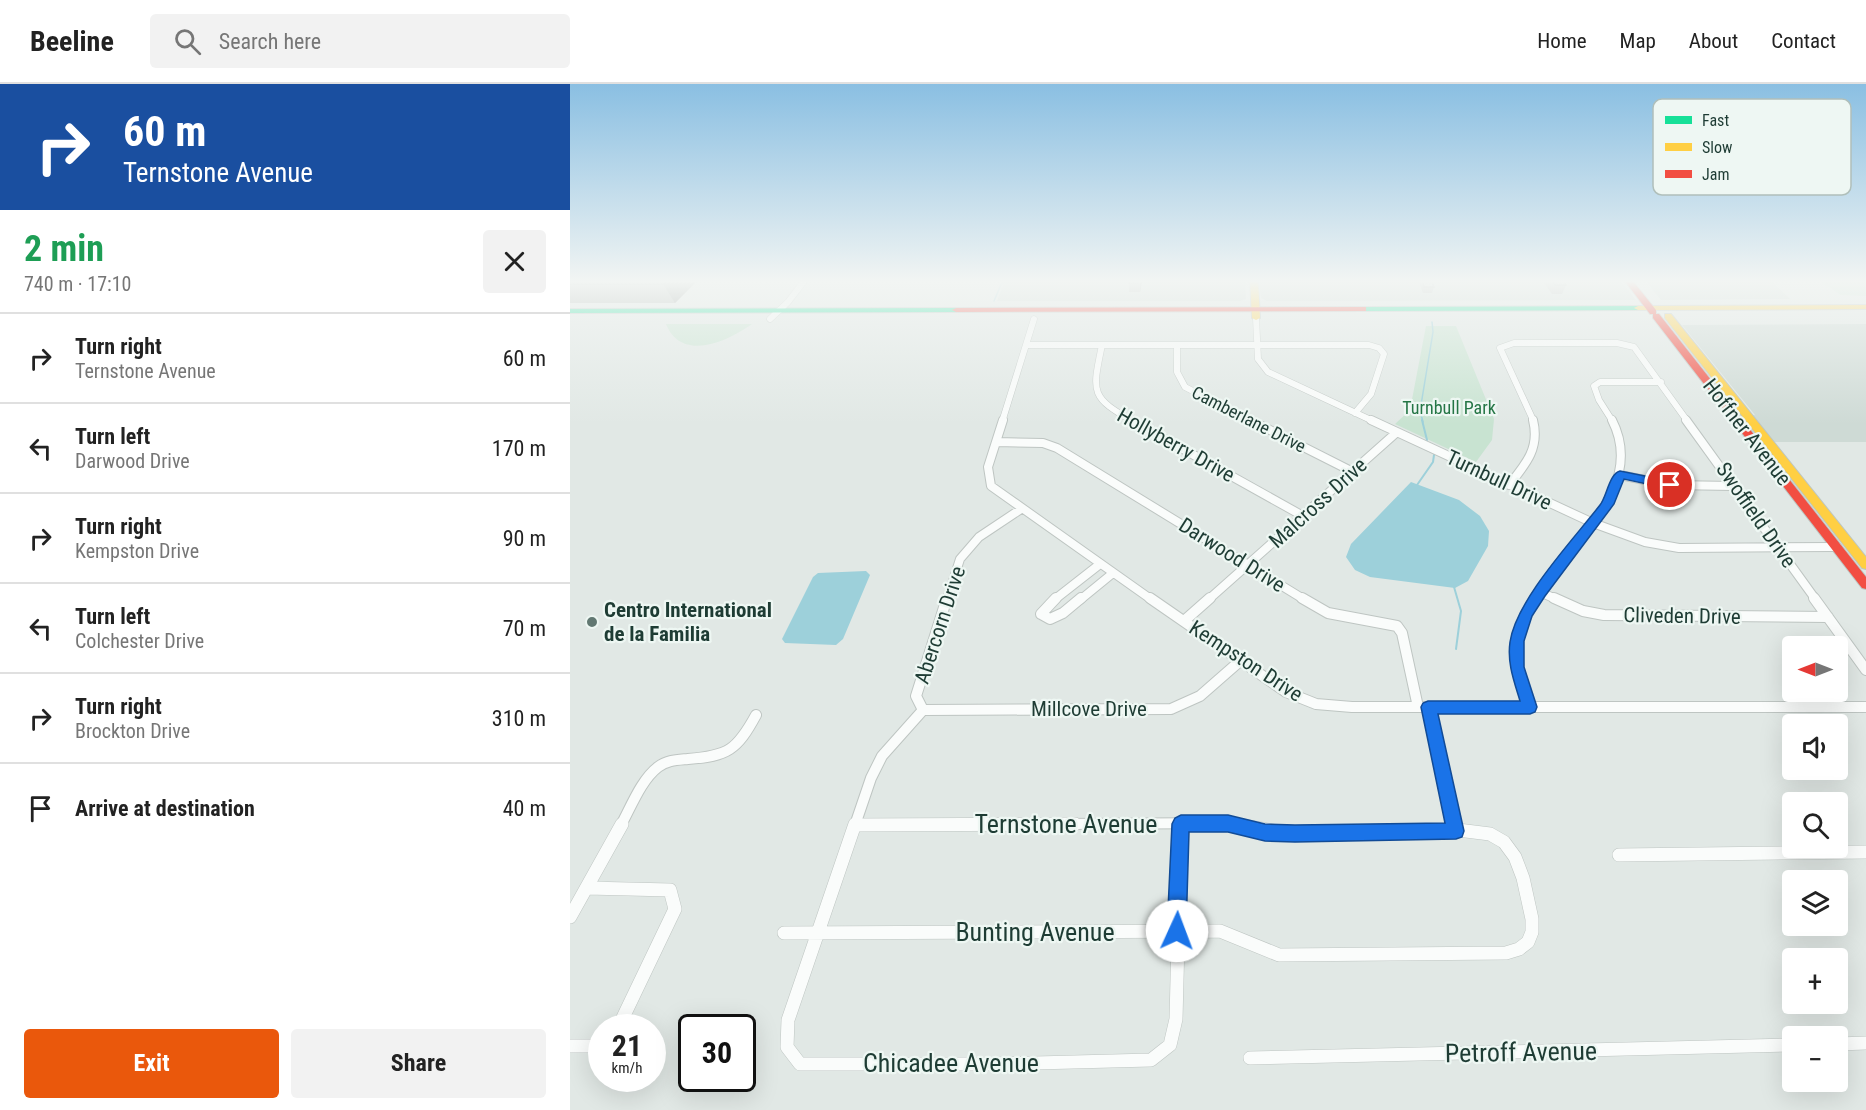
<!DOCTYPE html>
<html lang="en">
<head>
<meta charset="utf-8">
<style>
  :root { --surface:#fff; --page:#f2f2f2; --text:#222; --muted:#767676; --line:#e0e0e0; --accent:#ea580c }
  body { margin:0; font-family:"Roboto Condensed",sans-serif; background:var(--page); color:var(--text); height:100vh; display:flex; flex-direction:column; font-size:22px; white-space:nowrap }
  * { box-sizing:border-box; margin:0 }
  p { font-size:20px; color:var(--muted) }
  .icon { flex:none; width:33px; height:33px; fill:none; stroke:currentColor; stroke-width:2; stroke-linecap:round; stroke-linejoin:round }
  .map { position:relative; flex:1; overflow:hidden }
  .drawer { display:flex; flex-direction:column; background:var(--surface); width:570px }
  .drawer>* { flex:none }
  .banner { background:#1a4fa0; color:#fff; overflow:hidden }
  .needle { width:39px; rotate:270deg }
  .tools { position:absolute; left:1212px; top:552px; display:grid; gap:12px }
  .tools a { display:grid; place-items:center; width:66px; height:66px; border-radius:6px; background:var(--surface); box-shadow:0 6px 24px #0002; font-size:30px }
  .speed { position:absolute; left:18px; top:930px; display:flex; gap:12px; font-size:30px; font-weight:700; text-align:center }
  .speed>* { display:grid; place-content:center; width:78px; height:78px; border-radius:50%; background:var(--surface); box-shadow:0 6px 24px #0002; line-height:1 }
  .speed small { font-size:15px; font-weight:400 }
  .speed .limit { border:3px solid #111; border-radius:9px; background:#fff; color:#111 }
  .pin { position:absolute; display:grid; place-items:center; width:51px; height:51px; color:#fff; margin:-26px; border:3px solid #fff; border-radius:50%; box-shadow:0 2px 6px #0007 }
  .me { position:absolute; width:66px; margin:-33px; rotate:2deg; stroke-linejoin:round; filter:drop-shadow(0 0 4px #0008) }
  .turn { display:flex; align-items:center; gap:21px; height:126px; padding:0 24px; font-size:27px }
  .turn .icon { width:78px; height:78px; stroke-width:2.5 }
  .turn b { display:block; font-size:42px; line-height:51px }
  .round { display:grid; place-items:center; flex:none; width:63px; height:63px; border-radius:6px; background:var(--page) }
  .summary { display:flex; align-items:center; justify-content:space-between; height:102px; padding:0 24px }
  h1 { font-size:36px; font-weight:700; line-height:45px; color:#1e9e55 }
  .cta { display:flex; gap:12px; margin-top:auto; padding:12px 24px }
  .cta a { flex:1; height:69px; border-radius:6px; background:var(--accent); color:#fff; font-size:24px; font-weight:700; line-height:69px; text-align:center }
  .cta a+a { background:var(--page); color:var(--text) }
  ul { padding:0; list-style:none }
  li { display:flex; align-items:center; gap:18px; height:90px; padding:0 24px; border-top:2px solid var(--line) }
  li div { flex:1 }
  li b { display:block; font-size:22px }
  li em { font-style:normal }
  header { display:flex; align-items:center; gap:36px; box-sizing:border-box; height:84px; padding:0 30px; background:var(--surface); border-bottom:2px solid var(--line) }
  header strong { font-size:28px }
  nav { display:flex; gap:33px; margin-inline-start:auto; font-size:21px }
  .search { width:420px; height:54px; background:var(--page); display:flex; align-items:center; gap:15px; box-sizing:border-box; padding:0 21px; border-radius:6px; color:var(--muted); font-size:22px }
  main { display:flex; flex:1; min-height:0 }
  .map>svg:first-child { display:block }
  .built { fill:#cedad5 }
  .green { fill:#c8e3d1 }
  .water { fill:#9dd0da }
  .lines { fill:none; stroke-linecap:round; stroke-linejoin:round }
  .stream-far1 { stroke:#9dd0da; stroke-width:1.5 }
  .stream { stroke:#9dd0da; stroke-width:2 }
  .street-far3-casing { stroke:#bec5c2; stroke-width:7 }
  .street-far2-casing { stroke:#bec5c2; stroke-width:10 }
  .street-far1-casing { stroke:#bec5c2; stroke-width:12 }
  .street-casing { stroke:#bec5c2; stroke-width:14 }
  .fast-casing { stroke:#bdc6c2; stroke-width:2 }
  .slow-casing { stroke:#bdc6c2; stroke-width:2 }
  .jam-casing { stroke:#bdc6c2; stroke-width:2 }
  .street-far3 { stroke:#fafcfb; stroke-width:6 }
  .street-far2 { stroke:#fafcfb; stroke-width:8 }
  .street-far1 { stroke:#fafcfb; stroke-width:10 }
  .street { stroke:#fafcfb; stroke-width:13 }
  .fast { fill:#16e098; fill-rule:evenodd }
  .slow { fill:#ffcf43; fill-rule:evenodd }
  .jam { fill:#f24e42; fill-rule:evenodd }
  .wall { fill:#acb2af }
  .shaded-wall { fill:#8c918f }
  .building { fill:#c8cfcc; stroke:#8c918f; stroke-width:1.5 }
  .route { fill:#1a73e8; stroke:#114b97; stroke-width:1.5 }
  .poi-dot { fill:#627872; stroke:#eef7f3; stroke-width:2 }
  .labels { text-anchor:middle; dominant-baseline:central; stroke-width:4.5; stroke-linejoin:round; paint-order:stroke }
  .far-park-label { font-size:18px; fill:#257646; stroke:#eef7f3 }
  .far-street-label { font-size:18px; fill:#1e3c34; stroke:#eef7f3 }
  .street-label { font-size:21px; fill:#1e3c34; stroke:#eef7f3 }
  .poi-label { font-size:21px; font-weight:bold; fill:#1e3c34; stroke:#eef7f3; text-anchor:start }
  .near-street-label { font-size:26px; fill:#1e3c34; stroke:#eef7f3 }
  .key { fill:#eef7f3; stroke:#b0bfba; stroke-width:1.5 }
  .key-label { font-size:16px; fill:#1e3c34 }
</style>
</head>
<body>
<header>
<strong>Beeline</strong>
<div class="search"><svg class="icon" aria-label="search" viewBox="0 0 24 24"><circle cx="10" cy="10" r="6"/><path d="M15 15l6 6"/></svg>Search here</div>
<nav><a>Home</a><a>Map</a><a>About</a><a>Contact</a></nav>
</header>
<main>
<section class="drawer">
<div class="banner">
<div class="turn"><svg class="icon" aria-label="right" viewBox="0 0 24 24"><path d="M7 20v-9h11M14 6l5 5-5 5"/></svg><div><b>60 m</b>Ternstone Avenue</div></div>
</div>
<div class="summary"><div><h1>2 min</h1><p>740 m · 17:10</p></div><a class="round"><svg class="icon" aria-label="close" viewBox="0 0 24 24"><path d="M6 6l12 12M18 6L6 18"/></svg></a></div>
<ul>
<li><svg class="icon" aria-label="right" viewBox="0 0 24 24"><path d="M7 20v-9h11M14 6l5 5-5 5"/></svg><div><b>Turn right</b><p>Ternstone Avenue</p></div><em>60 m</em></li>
<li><svg class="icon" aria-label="left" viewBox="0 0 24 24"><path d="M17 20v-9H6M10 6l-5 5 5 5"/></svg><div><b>Turn left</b><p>Darwood Drive</p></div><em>170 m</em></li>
<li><svg class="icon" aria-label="right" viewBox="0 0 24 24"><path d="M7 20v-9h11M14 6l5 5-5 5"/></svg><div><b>Turn right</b><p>Kempston Drive</p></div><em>90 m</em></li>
<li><svg class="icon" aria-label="left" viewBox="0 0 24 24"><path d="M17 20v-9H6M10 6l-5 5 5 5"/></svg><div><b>Turn left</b><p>Colchester Drive</p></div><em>70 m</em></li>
<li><svg class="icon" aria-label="right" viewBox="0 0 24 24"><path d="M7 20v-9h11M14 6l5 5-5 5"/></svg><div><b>Turn right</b><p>Brockton Drive</p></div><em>310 m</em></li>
<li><svg class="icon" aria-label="arrive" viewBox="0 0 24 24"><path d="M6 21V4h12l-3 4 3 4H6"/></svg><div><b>Arrive at destination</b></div><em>40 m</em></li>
</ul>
<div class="cta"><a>Exit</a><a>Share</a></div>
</section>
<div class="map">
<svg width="1296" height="1026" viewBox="0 0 1296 1026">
  <rect width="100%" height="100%" fill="#e1e8e5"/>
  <path class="built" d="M435,196H675L676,215L670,217H427Z
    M689,196H1050L1066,216L697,217L691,214Z
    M1075,196H1200L1220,215L1091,216Z
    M1296,240V358H1201L1180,332L1185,331L1112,241Z"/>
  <path class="green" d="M1248,196H1296V212L1271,211Z
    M96,240H182C158,257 112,279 96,240Z
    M856,242H886L924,335L922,356L906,378L825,340L840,326Z"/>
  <path class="water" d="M841,398L889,416L910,432L919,447L918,462L898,497L885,504L800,493L785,486L776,473L781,460Z
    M296,487L300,491L273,555L266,561L215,559L212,555L243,493L248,489Z"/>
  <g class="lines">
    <path class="stream-far1" d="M424,217L433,196
      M853,338L850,327L863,248L862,238"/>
    <path class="stream" d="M852,336L857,356
      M847,401L863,378L864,371
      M884,503L891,527L886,565"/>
    <g class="street-far3-casing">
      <path id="street-far3" d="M686,234L688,275L698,288L805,338
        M200,235L218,218L235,196
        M457,261H799L809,264L814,270L801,310L785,329
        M532,261C522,309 520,313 564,338
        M607,261V288L615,303L683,338
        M432,338L464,235
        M964,338L930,264L944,259H1047L1064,263L1118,338
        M1043,338L1029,316L1024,302L1030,298H1091"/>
    </g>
    <g class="street-far2-casing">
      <path id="street-far2" d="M433,336L418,383L421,402L582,516
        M561,336L733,432
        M680,336L783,388
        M801,336L1023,439L1075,458L1109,464L1267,463
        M1116,336L1246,516
        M426,358L473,359L487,364L735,516
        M1050,391L1100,401L1164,402
        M939,401C956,380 970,364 963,336
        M970,508L988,516
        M377,516L390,475L409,453L451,425
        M484,516L530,480
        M510,516L543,489
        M638,516L827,348
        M965,516C996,462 1078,406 1042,336"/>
    </g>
    <g class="street-far1-casing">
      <path id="street-far1" d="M486,514L471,530L480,535L493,529L511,514
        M580,514L716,608L746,620L782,623H1296
        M732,514L758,529L827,542L832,549L848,623
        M984,514L1013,527L1034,531L1258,533
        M1244,514L1296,586
        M614,537L640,514
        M858,623L885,741
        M960,623C945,576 939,559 966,514
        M353,626L601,625L630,612L670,577
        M353,626L346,612L377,514
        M51,741C61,723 71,696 88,683C97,676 107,676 118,675C158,672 167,666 186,631
        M285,741L301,694L312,672L353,626
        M286,741L658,739L670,741
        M611,741V739"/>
    </g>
    <g class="street-casing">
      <path id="street" d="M285,740L218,936L217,963L230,980H423L581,976L600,961L606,935L611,740
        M884,740L886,747
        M286,741L505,740
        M1049,771L1296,768
        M17,804L100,806L105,825L48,944
        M0,833L52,740
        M214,849L650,847L709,871L936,869L949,865L958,858L962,848V835L953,794L945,773L934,758L920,750L888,746L716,749L662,740
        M1268,960L1296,959
        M0,962H26L32,958
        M680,974L1222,961"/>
    </g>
    <g class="fast-casing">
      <path id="fast" d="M1068,222L1072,224L1071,226L793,227L789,225L793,223Z
        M389,224V228H386L0,229V225Z"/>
    </g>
    <g class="slow-casing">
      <path id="slow" d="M680,196H688L690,234L686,236L682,234Z
        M1296,221V225L1068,226L1064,224L1068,222Z
        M1095,230H1101L1296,473V485L1292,484L1095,234Z"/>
    </g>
    <g class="jam-casing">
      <path id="jam" d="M1054,196H1062L1086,226V230H1089L1296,493V505L1292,504L1083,234V230H1080Z
        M793,223H796V227L386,228L382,226L386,224Z"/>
    </g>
    <use href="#street-far3" class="street-far3"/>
    <use href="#street-far2" class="street-far2"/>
    <use href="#street-far1" class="street-far1"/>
    <use href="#street" class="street"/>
    <use href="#fast" class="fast"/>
    <use href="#slow" class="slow"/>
    <use href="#jam" class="jam"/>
  </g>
  <path class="wall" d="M0,196H128L105,219H0Z
    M559,196H572L570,208H559Z
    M851,196H861L864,203L862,209H853L850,201Z
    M972,196H993L996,201L992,210H982Z"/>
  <path class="shaded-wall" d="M98,196H128L105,219L93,200Z
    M570,196H572V198L570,208Z"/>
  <path class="building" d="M0,196H98L93,200H0Z
    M559,196H570L569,199H559Z
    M852,196H861L864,203H854Z
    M982,196H993L996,201H985Z"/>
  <linearGradient id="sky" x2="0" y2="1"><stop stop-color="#8abfe2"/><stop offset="0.58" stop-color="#f2f5f3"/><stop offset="1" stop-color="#f2f5f3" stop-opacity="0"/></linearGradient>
  <rect width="1296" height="340" fill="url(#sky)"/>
  <path class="route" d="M1050,387L1100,397L1106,401L1100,405L1054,395L1044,420L975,512L962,532L954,557V583L967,623L965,628L960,630H868L894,747L892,753L886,755L725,758L695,757L658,748H619L616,847L614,854L607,857L600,854L597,847L602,740L605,734L611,731H658L695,740L725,741L875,739L851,623L853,619L858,617H950C944,597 937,579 940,558C946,516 1003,456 1030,421C1037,412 1039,390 1050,387Z"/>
  <circle class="poi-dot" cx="22" cy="538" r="6"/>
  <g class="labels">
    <g class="far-park-label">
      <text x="879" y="323">Turnbull Park</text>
    </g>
    <g class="far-street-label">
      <text transform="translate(679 335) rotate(27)">Camberlane Drive</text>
    </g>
    <g class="street-label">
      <text transform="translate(1177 348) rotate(52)">Hoffner Avenue</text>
      <text transform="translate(606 361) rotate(29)">Hollyberry Drive</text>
      <text transform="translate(929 396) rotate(25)">Turnbull Drive</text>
      <text transform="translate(748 419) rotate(-42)">Malcross Drive</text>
      <text transform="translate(1186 431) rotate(55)">Swoffield Drive</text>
      <text transform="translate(662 471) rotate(32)">Darwood Drive</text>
      <text transform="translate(1112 532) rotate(1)">Cliveden Drive</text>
      <text transform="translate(370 541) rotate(-72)">Abercorn Drive</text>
      <text transform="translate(676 577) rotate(33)">Kempston Drive</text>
      <text x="519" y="625">Millcove Drive</text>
    </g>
    <g class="poi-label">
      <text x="34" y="526">Centro International<tspan x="34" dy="24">de la Familia</tspan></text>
    </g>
    <g class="near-street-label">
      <text x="496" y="740">Ternstone Avenue</text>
      <text x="465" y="848">Bunting Avenue</text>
      <text transform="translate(951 968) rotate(-1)">Petroff Avenue</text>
      <text x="381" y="979">Chicadee Avenue</text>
    </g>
  </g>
  <rect x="1083" y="15" width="198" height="96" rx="9" class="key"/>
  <rect x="1095" y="32" width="27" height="8" fill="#16e098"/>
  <rect x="1095" y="59" width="27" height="8" fill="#ffcf43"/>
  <rect x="1095" y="86" width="27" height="8" fill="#f24e42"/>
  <g class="key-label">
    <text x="1132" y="42">Fast</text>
    <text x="1132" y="69">Slow</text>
    <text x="1132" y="96">Jam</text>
  </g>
</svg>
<div class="tools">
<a><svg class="needle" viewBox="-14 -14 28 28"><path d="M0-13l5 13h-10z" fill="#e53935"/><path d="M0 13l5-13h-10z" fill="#767676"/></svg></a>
<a><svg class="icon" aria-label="sound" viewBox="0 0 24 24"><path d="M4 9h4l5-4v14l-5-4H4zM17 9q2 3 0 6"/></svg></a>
<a><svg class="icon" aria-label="search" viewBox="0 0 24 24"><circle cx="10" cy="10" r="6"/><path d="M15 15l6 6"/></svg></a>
<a><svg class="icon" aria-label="layers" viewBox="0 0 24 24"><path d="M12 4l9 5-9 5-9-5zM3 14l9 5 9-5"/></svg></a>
<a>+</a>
<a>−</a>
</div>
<div class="speed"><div>21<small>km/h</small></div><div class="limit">30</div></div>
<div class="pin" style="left:1100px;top:401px;background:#d93025"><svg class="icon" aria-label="arrive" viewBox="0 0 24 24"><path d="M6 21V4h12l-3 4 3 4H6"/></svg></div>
<svg class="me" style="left:607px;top:847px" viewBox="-20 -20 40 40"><circle r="19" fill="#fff"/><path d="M0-13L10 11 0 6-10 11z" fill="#1a73e8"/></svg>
</div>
</main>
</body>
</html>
